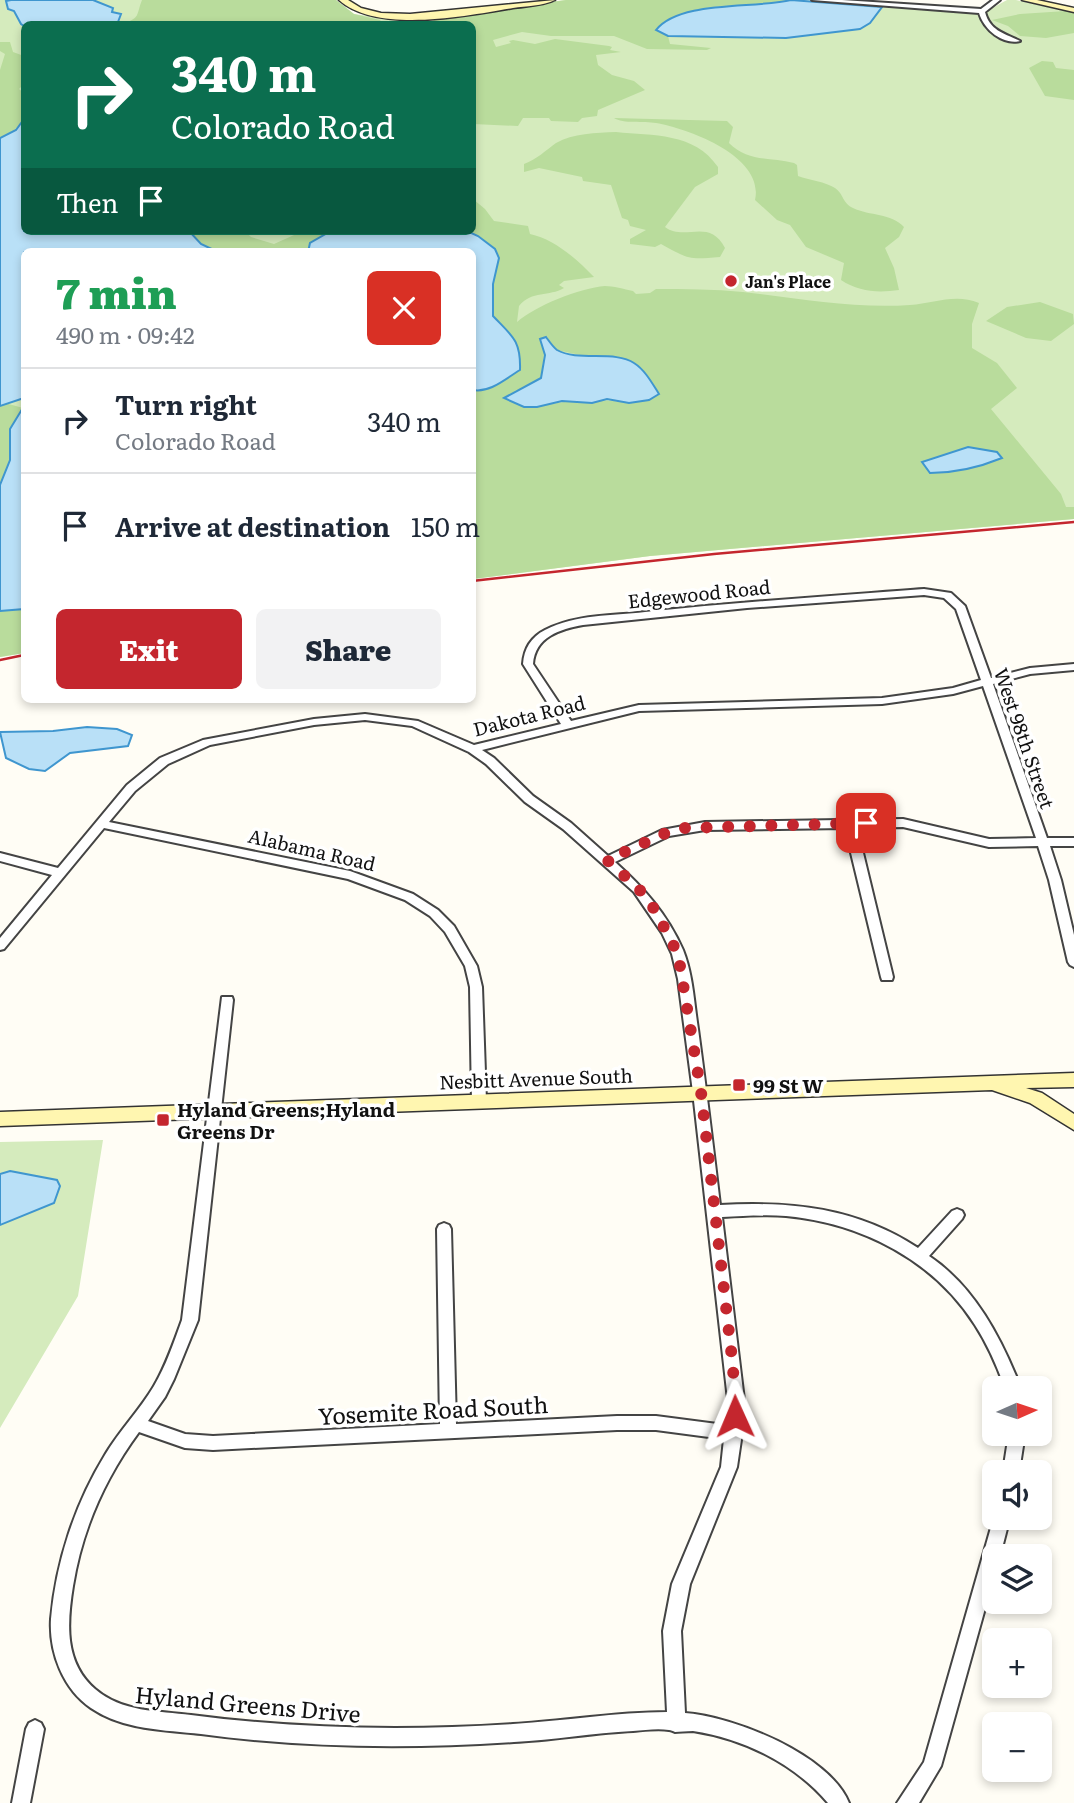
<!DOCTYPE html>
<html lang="en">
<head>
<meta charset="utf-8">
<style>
  :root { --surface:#fff; --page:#f2f2f3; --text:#1f2937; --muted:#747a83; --line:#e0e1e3; --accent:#c4262e }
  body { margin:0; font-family:Literata,serif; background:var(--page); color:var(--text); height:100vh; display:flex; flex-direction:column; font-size:26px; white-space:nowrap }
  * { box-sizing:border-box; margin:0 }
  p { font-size:23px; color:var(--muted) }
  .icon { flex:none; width:38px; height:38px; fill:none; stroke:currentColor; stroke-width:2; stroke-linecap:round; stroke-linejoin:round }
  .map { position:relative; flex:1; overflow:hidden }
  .side { position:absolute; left:21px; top:248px; width:455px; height:455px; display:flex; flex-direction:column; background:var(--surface); border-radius:10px; box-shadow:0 4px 10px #0003 }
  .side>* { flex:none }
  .guide { position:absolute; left:21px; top:21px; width:455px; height:214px; border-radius:10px; box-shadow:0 4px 10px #0003; background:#0b6e4f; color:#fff; overflow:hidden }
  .needle { width:46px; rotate:87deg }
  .buttons { position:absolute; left:982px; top:1376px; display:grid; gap:14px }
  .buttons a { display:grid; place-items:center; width:70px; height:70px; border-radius:10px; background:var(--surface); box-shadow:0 4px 10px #0003; font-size:35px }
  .pin { position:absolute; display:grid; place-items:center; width:60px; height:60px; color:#fff; margin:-30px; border-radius:14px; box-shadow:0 4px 10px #0006 }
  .me { position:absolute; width:77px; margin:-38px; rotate:359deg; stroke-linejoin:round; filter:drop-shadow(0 0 5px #0008) }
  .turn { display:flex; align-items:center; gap:24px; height:147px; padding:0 35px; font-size:32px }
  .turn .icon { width:91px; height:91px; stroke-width:2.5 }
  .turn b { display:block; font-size:49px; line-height:60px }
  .then { display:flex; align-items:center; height:66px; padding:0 35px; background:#0003; gap:14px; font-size:26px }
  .round { display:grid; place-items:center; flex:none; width:74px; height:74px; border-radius:10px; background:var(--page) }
  .headline { display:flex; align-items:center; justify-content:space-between; height:119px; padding:0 35px }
  h1 { font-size:42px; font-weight:800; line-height:52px; color:#1e9e55 }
  .primary-button { display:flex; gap:14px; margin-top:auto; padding:14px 35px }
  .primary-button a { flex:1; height:80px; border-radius:10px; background:var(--accent); color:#fff; font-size:28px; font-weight:800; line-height:80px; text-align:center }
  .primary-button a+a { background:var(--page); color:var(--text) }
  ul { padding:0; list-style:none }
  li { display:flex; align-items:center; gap:21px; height:105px; padding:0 35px; border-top:2px solid var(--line) }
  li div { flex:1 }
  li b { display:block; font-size:26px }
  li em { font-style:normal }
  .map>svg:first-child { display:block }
  .green { fill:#d5ebbd; fill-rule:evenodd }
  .forest { fill:#b9dc9c; fill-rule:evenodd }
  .water { fill:#b9e0f7; stroke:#3f96cf; stroke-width:2 }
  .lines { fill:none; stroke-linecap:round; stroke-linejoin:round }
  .street-casing { stroke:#444; stroke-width:4 }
  .secondary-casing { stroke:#333; stroke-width:3 }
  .street { fill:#fff; fill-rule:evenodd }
  .secondary { fill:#fff6b0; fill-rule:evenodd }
  .rail { stroke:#c4262e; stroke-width:2.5 }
  .route { stroke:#c4262e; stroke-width:12; stroke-dasharray:0 21.6 }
  .poi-dot { fill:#c4262e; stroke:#fff; stroke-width:2.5 }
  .labels { text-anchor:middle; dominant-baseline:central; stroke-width:7; stroke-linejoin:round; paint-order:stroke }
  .far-poi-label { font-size:16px; font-weight:bold; fill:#111; stroke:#fff; text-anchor:start }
  .street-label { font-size:19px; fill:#111; stroke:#fff }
  .poi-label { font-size:19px; font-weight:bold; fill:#111; stroke:#fff; text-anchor:start }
  .near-street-label { font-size:23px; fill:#111; stroke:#fff }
</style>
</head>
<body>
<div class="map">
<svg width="1074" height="1803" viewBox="0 0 1074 1803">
  <rect width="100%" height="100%" fill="#fffdf5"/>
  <path class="green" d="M0,0H336L354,14L397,20L566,0H801L985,12L1007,0H1016L1074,13V519L650,556L473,579L472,252H24V653L0,657ZM24,24H472V231H24Z
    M103,1140L78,1296L0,1428V1142Z"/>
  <path class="forest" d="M142,0H336L354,14L380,20L382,23L404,24H122C141,18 136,15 142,0Z
    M566,0H791C761,9 728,2 696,10C683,13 668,23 656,30L668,36L670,44L711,48L707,50L647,49L614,36H551L522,32L493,40L496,47L511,43L509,41L513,40L535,44L555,39L609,46L612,47L610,50L621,52L596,55L598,65L612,75L634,81L645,90L598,110L597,116L582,118L578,122L551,121L549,118H523L518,126L473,124L472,24H431L435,18Z
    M1066,11L1074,12V33L1046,38L1020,36L1008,26L992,20L1020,14Z
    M0,42H10L13,52L24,56V84L19,89L24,93C24,120 26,125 0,138V70L5,54L0,51Z
    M1042,61L1053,62L1056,68L1074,70V100L1045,96L1029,68Z
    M614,118L727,121L733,127L729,143C748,162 769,157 794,163L797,165L798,176C809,180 826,182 835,188C844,194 842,203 853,208C870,216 891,213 904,227L899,237L885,248L894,268L899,290C878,293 859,292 841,280L844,263L806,247L790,225L777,220L755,200C765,157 690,129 656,123C644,121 623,124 614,118Z
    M616,132C653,136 694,132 718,167V174L695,187L665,227C685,242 709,217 725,248L720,257C687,260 689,259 661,244L655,247L630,244V239L646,230L630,226L628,220L622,218L611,185L583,181L582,177L539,168L524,172V164C537,159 545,151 556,143C573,133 596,133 616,132Z
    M473,199L485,209L494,221L528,226L530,234C554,239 577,259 594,277L564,281L559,285L564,288C549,297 532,290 519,306L517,322C535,306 580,288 605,286C613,286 624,289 633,291L636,294L650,293L656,289C685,289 714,289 743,292C798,298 854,309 910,305C934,303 956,293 979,303L972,324V348L997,363L1017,388L991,409L1061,494L1066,507H1074V519L650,556L473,579V390C490,393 505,379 519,370L499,323L493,316V284L499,258L478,236L467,231H472ZM546,337L557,350L589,357H614L629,403C602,398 564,400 537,407L514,391L528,387L541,378Z
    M189,231H245L251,237L274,244L303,231H331L310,243L308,252H218L201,244Z
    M1040,302L1073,314L1074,324L1051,341L1026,338L986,321L1007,307Z
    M5,403L23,408L10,429V460L3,482L0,484V406Z
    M24,609V653L0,657V611Z"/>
  <path class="water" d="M11,0H93L113,8L112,12L121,14L118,22L109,24L24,26L21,24L14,11L8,9L6,1Z
    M791,0L882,7L870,23L860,29L786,38L668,36L656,30C680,0 754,9 791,0Z
    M24,119V231H189L201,244L218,252H24V398L0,406V138L16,130Z
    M331,231H467L478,236L495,249L499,258L493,284V316C512,336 521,340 520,370C505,379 490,393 473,390L472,252H308L310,243Z
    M546,337C549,341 553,347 557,350C578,362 615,350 634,363C645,370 652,383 659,394L649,400L629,403L607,399L592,403L562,401L537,407H524L504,398L541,378L545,355L540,339Z
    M24,406V609L0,611V485L10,460V429Z
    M968,447L997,452L1002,458C980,467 954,473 930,473L922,462Z
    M87,727L117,729L132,735L128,746L70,753L45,771L29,769L6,758L0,732L53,731Z
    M10,1171L57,1180L60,1186L54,1203L0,1225V1174Z"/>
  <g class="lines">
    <g class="street-casing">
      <path id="street" d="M812,0H842L981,9L993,0H1000L985,12C990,31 1004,33 1020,41C1003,45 984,30 979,13Z
        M924,589L951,593L965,606L991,678L1030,668L1074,664V670L1030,674L993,684L1047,838H1074V846H1050L1061,880L1074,935V967L1070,965L1068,962L1049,880L1038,846L989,847L903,827L857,828L893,977L892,980H882L881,977L845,828L705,830L669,836L615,862C644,888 667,914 683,950C693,975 694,1004 698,1029C706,1088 713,1146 720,1205C792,1201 857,1208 918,1248L952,1211L957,1209L962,1211L964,1215L962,1219L929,1256C975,1287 1001,1338 1021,1388H1005C997,1366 988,1345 975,1325C934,1260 861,1223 786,1216C765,1214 743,1216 722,1217L744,1400L742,1433L737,1467L690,1584L681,1631L685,1713C733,1716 830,1755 849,1803H828C794,1763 744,1739 693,1731C686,1731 680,1732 675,1732C673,1731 671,1730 669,1730C658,1728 645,1730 633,1731C593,1733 554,1740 514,1742C409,1749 305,1748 201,1734C165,1730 123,1730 91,1708C63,1689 49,1652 51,1619C56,1562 75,1504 105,1455C119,1431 140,1410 154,1386C166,1366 174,1342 182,1320L222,997H232L233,1000L198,1320L174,1379L165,1397L148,1421L185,1434L213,1436L440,1424L437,1229L439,1225L444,1223L449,1225L451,1229L456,1424L617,1416H656L725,1425L728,1400L693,1092L678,979L672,954L662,933L634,892L563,829L525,802L486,764L469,752L412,726L365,720L314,725L210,745L168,764L135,791L109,822L350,871L413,894L438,910L454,926L477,966L482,987L486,1101L484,1105L479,1106L474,1105L472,1101L470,987L465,966L445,932L430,916L405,900L348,879L104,828L4,949L0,950V938L52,875L0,861V853L58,868L127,785L160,758L203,740L314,719L365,714L418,721L474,745L561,724L523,664C524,649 531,637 545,630C576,614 612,616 645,612C738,602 831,596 924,589ZM924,595L944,598L956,609L981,680L953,688L882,698L639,705L571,721L533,664C535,637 560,629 583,625L747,608ZM983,686L1036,838L989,839L903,819L705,822L662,830L608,856L571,823L533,796L494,758L482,750L639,711L882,704L953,694ZM617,1430H656L724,1439L721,1467L672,1584L663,1631L667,1712C615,1712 565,1721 513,1724C406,1731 298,1729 191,1715C159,1711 121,1712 95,1689C64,1662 67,1623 73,1586C82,1530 105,1478 139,1432L185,1448L213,1450Z
        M1009,1433H1025L1019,1472H1003Z
        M994,1517H1010L1000,1556H994V1576L941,1766L919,1803H897L924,1762Z
        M35,1720L41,1723L44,1729L30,1803H12L26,1729L29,1723Z"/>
    </g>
    <g class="secondary-casing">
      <path id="secondary" d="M339,0H348L361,8L381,13L410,14L555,0C543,6 526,6 513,8C466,16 377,34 339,0Z
        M1022,0H1037L1074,8V12Z
        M1074,1073V1087L1026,1088L1042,1093L1074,1114V1130L1030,1103L992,1090L0,1126V1112Z"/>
    </g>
    <use href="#street" class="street"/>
    <use href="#secondary" class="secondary"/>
    <path class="rail" d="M472,581L714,554L1074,522
      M0,660L24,655"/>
  </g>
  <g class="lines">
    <path class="route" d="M735,1416L733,1367L701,1092L678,954L655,910L639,889L607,860L666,833L684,828L866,823"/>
  </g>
  <g class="poi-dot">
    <circle cx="731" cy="281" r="7"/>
    <rect x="732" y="1078" width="14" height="14" rx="3.5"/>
    <rect x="156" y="1113" width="14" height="14" rx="3.5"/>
  </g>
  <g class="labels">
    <g class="far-poi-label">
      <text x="745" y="281">Jan's Place</text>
    </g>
    <g class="street-label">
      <text transform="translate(699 593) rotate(-6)">Edgewood Road</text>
      <text transform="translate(529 715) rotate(-14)">Dakota Road</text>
      <text transform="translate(1025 738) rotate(71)">West 98th Street</text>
      <text transform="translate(312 849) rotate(13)">Alabama Road</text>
      <text transform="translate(536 1078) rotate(-2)">Nesbitt Avenue South</text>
    </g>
    <g class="poi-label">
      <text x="753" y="1085">99 St W</text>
      <text x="177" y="1109">Hyland Greens;Hyland<tspan x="177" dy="22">Greens Dr</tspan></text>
    </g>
    <g class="near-street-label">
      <text transform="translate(433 1409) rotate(-3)">Yosemite Road South</text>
      <text transform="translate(248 1703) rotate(5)">Hyland Greens Drive</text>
    </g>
  </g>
</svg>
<div class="buttons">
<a><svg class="needle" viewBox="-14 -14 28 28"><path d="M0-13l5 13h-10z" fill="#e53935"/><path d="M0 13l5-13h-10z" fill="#747a83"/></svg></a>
<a><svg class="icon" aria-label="sound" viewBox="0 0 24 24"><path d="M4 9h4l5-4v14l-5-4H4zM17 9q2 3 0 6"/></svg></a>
<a><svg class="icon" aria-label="layers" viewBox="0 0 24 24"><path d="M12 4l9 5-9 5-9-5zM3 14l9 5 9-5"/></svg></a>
<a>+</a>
<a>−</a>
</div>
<div class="pin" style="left:866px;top:823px;background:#d93025"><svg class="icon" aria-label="arrive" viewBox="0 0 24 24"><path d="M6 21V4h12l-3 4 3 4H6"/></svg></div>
<svg class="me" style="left:735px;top:1416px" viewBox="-20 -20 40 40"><path d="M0-17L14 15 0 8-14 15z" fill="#c4262e" stroke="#fff" stroke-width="4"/></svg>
<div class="guide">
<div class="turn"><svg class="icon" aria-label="right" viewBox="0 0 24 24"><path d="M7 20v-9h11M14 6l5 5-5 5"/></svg><div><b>340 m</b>Colorado Road</div></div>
<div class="then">Then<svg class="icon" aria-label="arrive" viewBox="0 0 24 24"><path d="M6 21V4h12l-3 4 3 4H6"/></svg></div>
</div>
<section class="side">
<div class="headline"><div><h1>7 min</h1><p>490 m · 09:42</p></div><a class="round" style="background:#d93025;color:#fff"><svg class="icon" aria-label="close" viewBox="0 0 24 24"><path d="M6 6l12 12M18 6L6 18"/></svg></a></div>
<ul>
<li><svg class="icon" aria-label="right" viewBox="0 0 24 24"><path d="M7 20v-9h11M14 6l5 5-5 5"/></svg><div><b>Turn right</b><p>Colorado Road</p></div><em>340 m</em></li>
<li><svg class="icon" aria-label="arrive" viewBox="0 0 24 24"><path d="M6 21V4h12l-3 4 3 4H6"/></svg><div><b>Arrive at destination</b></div><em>150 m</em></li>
</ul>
<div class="primary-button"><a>Exit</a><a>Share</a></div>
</section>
</div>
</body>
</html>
